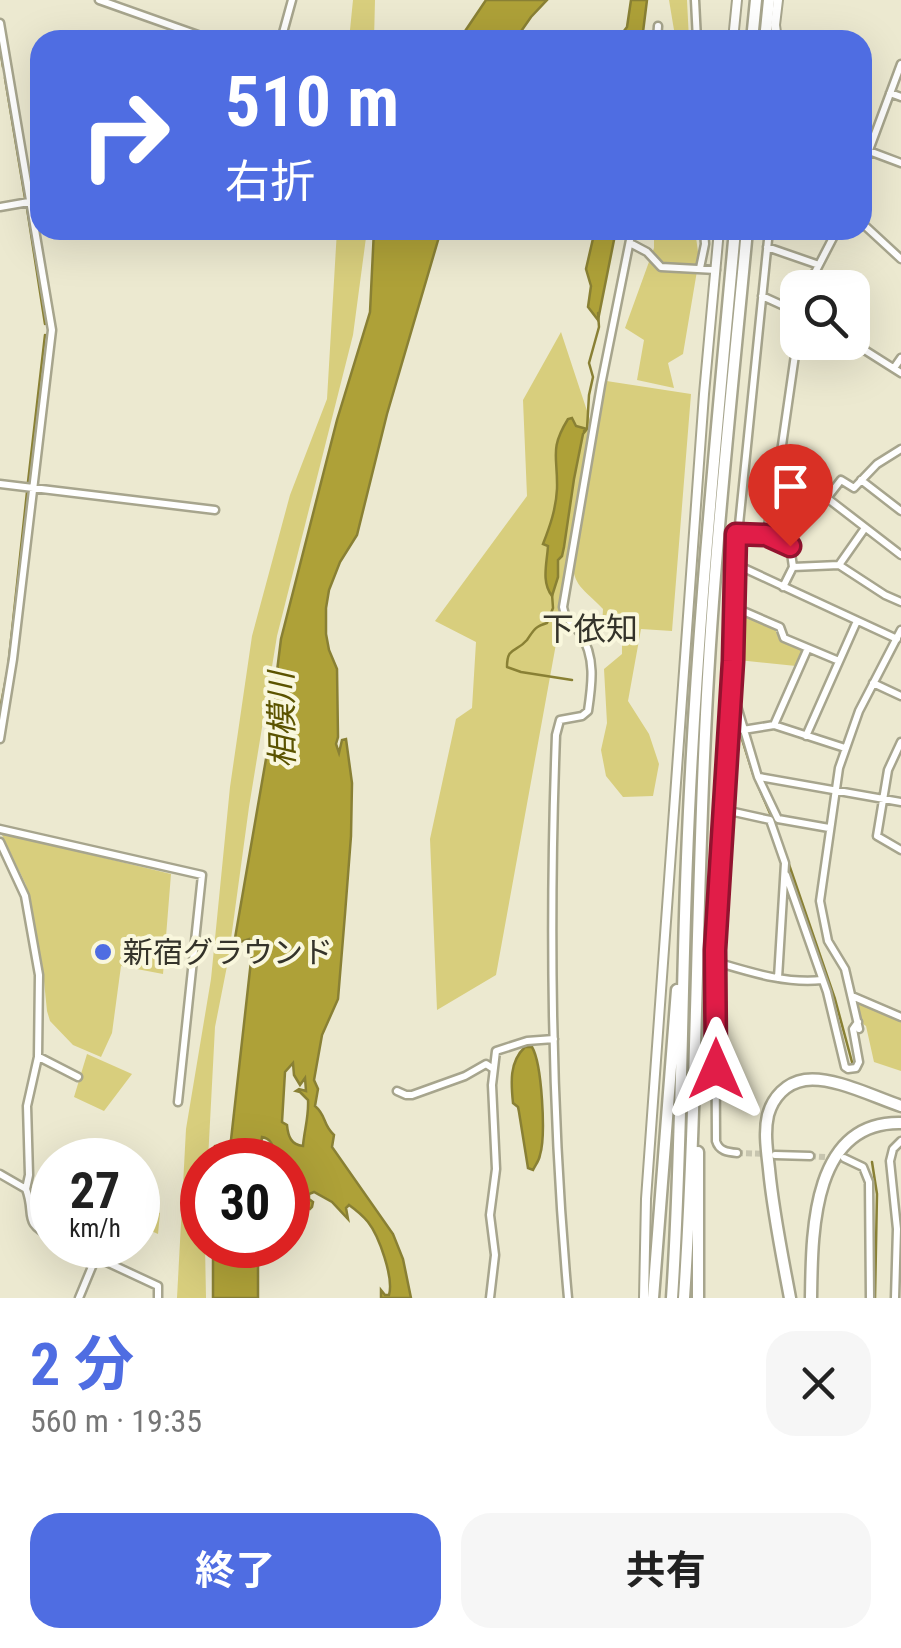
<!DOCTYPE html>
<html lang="ja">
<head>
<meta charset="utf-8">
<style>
  :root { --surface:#fff; --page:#f6f6f6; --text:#222; --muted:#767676; --accent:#4f6de2 }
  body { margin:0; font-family:"Roboto Condensed","Noto Sans JP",sans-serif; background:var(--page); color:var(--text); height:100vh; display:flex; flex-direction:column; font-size:38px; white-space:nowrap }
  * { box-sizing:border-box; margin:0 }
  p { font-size:32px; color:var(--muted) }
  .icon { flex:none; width:55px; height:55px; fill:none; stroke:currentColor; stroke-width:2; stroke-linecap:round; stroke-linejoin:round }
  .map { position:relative; height:1298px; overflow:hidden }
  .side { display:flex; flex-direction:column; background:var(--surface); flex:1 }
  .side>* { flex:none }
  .guide { position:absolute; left:30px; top:30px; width:842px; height:210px; border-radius:30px; box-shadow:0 10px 40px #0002; background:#4f6de2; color:#fff; overflow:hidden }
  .controls { position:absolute; left:780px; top:270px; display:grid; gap:20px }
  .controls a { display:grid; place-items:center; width:90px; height:90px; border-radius:20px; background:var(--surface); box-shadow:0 10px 40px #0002; font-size:50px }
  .speed { position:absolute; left:30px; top:1138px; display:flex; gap:20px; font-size:50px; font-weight:700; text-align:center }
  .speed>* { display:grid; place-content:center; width:130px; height:130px; border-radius:50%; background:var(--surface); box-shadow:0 10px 40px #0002; line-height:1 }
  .speed small { font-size:25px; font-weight:400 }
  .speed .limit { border:15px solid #d22; background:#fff; color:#111 }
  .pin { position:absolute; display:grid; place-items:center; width:85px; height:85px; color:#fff; margin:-102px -42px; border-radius:50% 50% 50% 0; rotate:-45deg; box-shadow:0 0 10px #0007 }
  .pin .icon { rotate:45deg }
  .me { position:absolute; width:110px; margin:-55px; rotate:0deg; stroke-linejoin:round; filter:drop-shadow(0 0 8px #0008) }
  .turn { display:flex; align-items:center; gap:35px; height:210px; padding:0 30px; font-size:45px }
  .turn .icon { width:130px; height:130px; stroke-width:2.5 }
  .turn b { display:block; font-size:70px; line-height:85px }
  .round { display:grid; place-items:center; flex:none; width:105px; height:105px; border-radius:30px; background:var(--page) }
  .summary { display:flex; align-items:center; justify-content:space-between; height:170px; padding:0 30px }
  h1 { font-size:60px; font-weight:700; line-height:75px; color:var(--accent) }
  .button { display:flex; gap:20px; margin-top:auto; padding:20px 30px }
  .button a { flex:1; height:115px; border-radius:30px; background:var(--accent); color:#fff; font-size:40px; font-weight:700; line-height:115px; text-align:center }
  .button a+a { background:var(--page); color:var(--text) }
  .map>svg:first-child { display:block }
  .green { fill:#d8ce7d }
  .water { fill:#aea138; stroke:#898034; stroke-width:2.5; fill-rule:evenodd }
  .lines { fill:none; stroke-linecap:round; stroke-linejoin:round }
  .stream { stroke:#898034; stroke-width:2.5 }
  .street-tunnel { stroke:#c7c5af; stroke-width:6; stroke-dasharray:6 3; stroke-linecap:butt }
  .street-casing { stroke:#a7a58d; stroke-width:11 }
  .secondary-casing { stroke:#a7a58d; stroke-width:12 }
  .highway-casing { stroke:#a7a58d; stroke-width:15 }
  .street { stroke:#fff; stroke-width:6 }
  .secondary { stroke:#fff; stroke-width:8 }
  .highway { stroke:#fff; stroke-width:10 }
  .route-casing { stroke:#92132f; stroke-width:25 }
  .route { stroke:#e11d48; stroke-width:18 }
  .poi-dot { fill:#4f6de2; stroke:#f9f7dd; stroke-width:4 }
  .labels { text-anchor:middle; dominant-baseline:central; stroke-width:8; stroke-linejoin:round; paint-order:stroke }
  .poi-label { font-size:30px; fill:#34332a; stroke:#f9f7dd; text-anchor:start }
  .neighbourhood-label { font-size:32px; fill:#34332a; stroke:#f9f7dd }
  .water-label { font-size:32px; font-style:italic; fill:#5b5300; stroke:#f9f7dd }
</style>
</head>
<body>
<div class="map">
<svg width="901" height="1298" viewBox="0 0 901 1298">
  <rect width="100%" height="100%" fill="#ece9d0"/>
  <path class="green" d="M353,0H375L374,40H349Z
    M669,0H687L689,40H672L674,30Z
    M337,230H367L353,335L277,636L249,807L228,961L215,1027L208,1160H202V1245H205L206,1298H177L186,1129L211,979L230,787L252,636L290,495L327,399Z
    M654,230H695L699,259L683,354L668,363L674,388L637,380L644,340L625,328L654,248Z
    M561,332L592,426L600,380L691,394L672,631L641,629L628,701L649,734L659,764L653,796L623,797L606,776L601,750L607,723L604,669L622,654V629L602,628L603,609C581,586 570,585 573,550L496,975L437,1010L430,839L456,719L472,708L476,642L435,621L527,496L523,400Z
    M738,613L775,629L780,640L801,649L802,652L796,666L738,660L736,658Z
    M1,833L171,874L163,974L121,966L112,1033L101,1057L73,1045L50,1021L47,1011L43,971L26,885Z
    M860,1003L901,1021V1071L874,1062L866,1026L859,1021L856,1006Z
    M87,1054L132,1074L104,1111L74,1097Z
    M138,1204L160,1213L158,1234L138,1225Z"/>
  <path class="water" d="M486,0H547L531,17L515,40H459Z
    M631,0H647L642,40H617L627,27Z
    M374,230H441L387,414L357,535L340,562L329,590L326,608V634L329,650L337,669L338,737L336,744L339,753L342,740L346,739L352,783L351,836L345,914L338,999L322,1035L314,1080L318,1089L315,1106C327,1116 322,1124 334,1135L332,1147L393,1234L403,1259L411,1298H381V1290L385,1295H389C394,1278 379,1236 368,1222C363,1216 356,1210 349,1205L346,1208L348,1219L332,1202L314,1192L309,1194V1199L313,1202L312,1207L310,1209C289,1198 288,1182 288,1160H276C273,1150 274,1139 262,1137L259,1160H214L215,1146L227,1144L231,1140L252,952L249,939L234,944L266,759L281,639L337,420L370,312ZM293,1063L294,1075L300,1085L305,1078L306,1091L299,1089L296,1091L300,1092L308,1100C309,1117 304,1131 303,1146C291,1145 288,1136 287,1125L282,1122L285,1072Z
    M595,230H616L598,320L588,307L591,286L586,269Z
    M572,418L576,426L587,429L583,434L574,479L564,547L562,556L558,560V577L552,596C541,582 547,563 548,546L543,544C550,526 556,509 557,489C558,456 549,450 568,419Z
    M525,1047H532C542,1064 546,1135 540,1155C539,1161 536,1164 533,1170L528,1168L519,1112L518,1107L513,1103C511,1083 509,1062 525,1047Z
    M213,1245H258V1298H213Z"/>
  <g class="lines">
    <path class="stream" d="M0,47L3,67
      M5,78L25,198
      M27,208L45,324
      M584,431L587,429L589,395L593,377L589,363L599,327L598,313
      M28,482L45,335
      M552,594L553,608L547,623C534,627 534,630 527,640C516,653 507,646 507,667L521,672L572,680
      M0,709L8,668L27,492
      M735,717L753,774L772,818
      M782,844L835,999L852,1062
      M872,1162L877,1194L875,1298"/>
    <path class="street-tunnel" d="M737,1153L769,1154
      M810,1156L837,1158"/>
    <g class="street-casing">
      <path id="street" d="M99,0L212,40
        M695,0L697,40
        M0,23L52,330L13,659L0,739
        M281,40L292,0
        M657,40L658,26
        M890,93L901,97
        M869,151L901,163
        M862,169L901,64
        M0,207L40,200
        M862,223L901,259
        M630,243L647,252L661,267L716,270
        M767,247L819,265
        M700,268L705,244L704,230
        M807,288L837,230
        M762,296L795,311L798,306
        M852,342L901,373
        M894,368L901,358
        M901,449L877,464L854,488L841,480L827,498L901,555
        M777,480L821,499L827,498
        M861,480L901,511
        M0,484L215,510
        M736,533L766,535L790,546L793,567L783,587
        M766,535L777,480L798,334
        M735,564L897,639
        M839,565L865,528
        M793,567L839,565L885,595L901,602
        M734,607L780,627L784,638L839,661
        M873,683L901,696
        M731,703L737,706L758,777L778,819L829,828
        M774,725L808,648
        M743,730L774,725L845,748
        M806,736L857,621
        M901,742L888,770L877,836L901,850
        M759,777L901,802
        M725,810L770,820L785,863L778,978
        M0,829L202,875L178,1102
        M0,842L25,896L39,975L38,1057L27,1106L29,1175L26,1189L0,1174
        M786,875L827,992L845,1067L848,1069L856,1068L859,1062L853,1029L858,1022
        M716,962C750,972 786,984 822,980
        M852,996L901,1017
        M859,1029L845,969L828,941L820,901L839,768L859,711L901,630
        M39,1057L78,1077
        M397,1091L406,1095H412L465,1076L486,1064L492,1068
        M737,1153C727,1152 719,1151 716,1141L715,950L733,661L735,564L769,230
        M775,1155L810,1156
        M844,1158L863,1167L869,1182L870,1298
        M26,1189C36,1215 21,1222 52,1237
        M70,1245L158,1286V1298
        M79,1298L96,1257
        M490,1298L495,1255L490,1215L496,1169L492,1085L496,1051L527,1041L554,1039
        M568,1298C551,1111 549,922 556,735L560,720L582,716L588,711C592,684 596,657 580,633C573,623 565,620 563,607L601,385L632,230
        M895,1298L897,1229L890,1161L893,1149L901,1141"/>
    </g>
    <g class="secondary-casing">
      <path id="secondary" d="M733,40L737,0
        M777,40L775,25L778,0
        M644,1298L646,1199L704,394L719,230"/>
    </g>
    <g class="highway-casing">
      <path id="highway" d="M752,40L756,0
        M765,40L769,0
        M653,1298L677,990
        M672,1298C682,1151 681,1005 687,858C695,648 716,439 735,230
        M684,1298C697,1104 696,909 706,714C714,552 732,391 747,230
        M698,1298V1152
        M790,1298C782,1255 773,1212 769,1169C767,1151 764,1132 768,1115C773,1097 786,1083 805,1080C833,1076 874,1097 901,1106
        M811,1298C812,1234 811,1121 901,1123"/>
    </g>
    <use href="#street" class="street"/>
    <use href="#secondary" class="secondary"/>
    <use href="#highway" class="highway"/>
  </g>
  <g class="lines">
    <g class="route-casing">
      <path id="route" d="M716,1069L715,950L733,661L736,534L766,535L790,546"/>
    </g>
    <use href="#route" class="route"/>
  </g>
  <circle class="poi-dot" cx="103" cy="952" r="10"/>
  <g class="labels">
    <g class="poi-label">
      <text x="123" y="952">新宿グラウンド</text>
    </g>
    <g class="neighbourhood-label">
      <text x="590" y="629">下依知</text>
    </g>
    <g class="water-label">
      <text transform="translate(282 720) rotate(-91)">相模川</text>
    </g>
  </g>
</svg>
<div class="controls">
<a><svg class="icon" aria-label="search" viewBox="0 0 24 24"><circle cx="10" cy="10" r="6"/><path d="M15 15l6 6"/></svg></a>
</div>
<div class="speed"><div>27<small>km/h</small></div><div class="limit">30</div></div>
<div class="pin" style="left:790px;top:546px;background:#d93025"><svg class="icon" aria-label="arrive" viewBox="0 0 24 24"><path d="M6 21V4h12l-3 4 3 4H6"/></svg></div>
<svg class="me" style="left:716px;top:1069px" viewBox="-20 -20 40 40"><path d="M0-17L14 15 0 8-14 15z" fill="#e11d48" stroke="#fff" stroke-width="4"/></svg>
<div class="guide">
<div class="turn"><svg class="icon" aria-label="right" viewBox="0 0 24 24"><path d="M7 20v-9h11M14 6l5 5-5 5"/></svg><div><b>510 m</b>右折</div></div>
</div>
</div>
<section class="side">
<div class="summary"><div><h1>2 分</h1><p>560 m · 19:35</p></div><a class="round"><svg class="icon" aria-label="close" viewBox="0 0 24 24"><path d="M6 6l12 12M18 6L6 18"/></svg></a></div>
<div class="button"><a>終了</a><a>共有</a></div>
</section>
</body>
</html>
